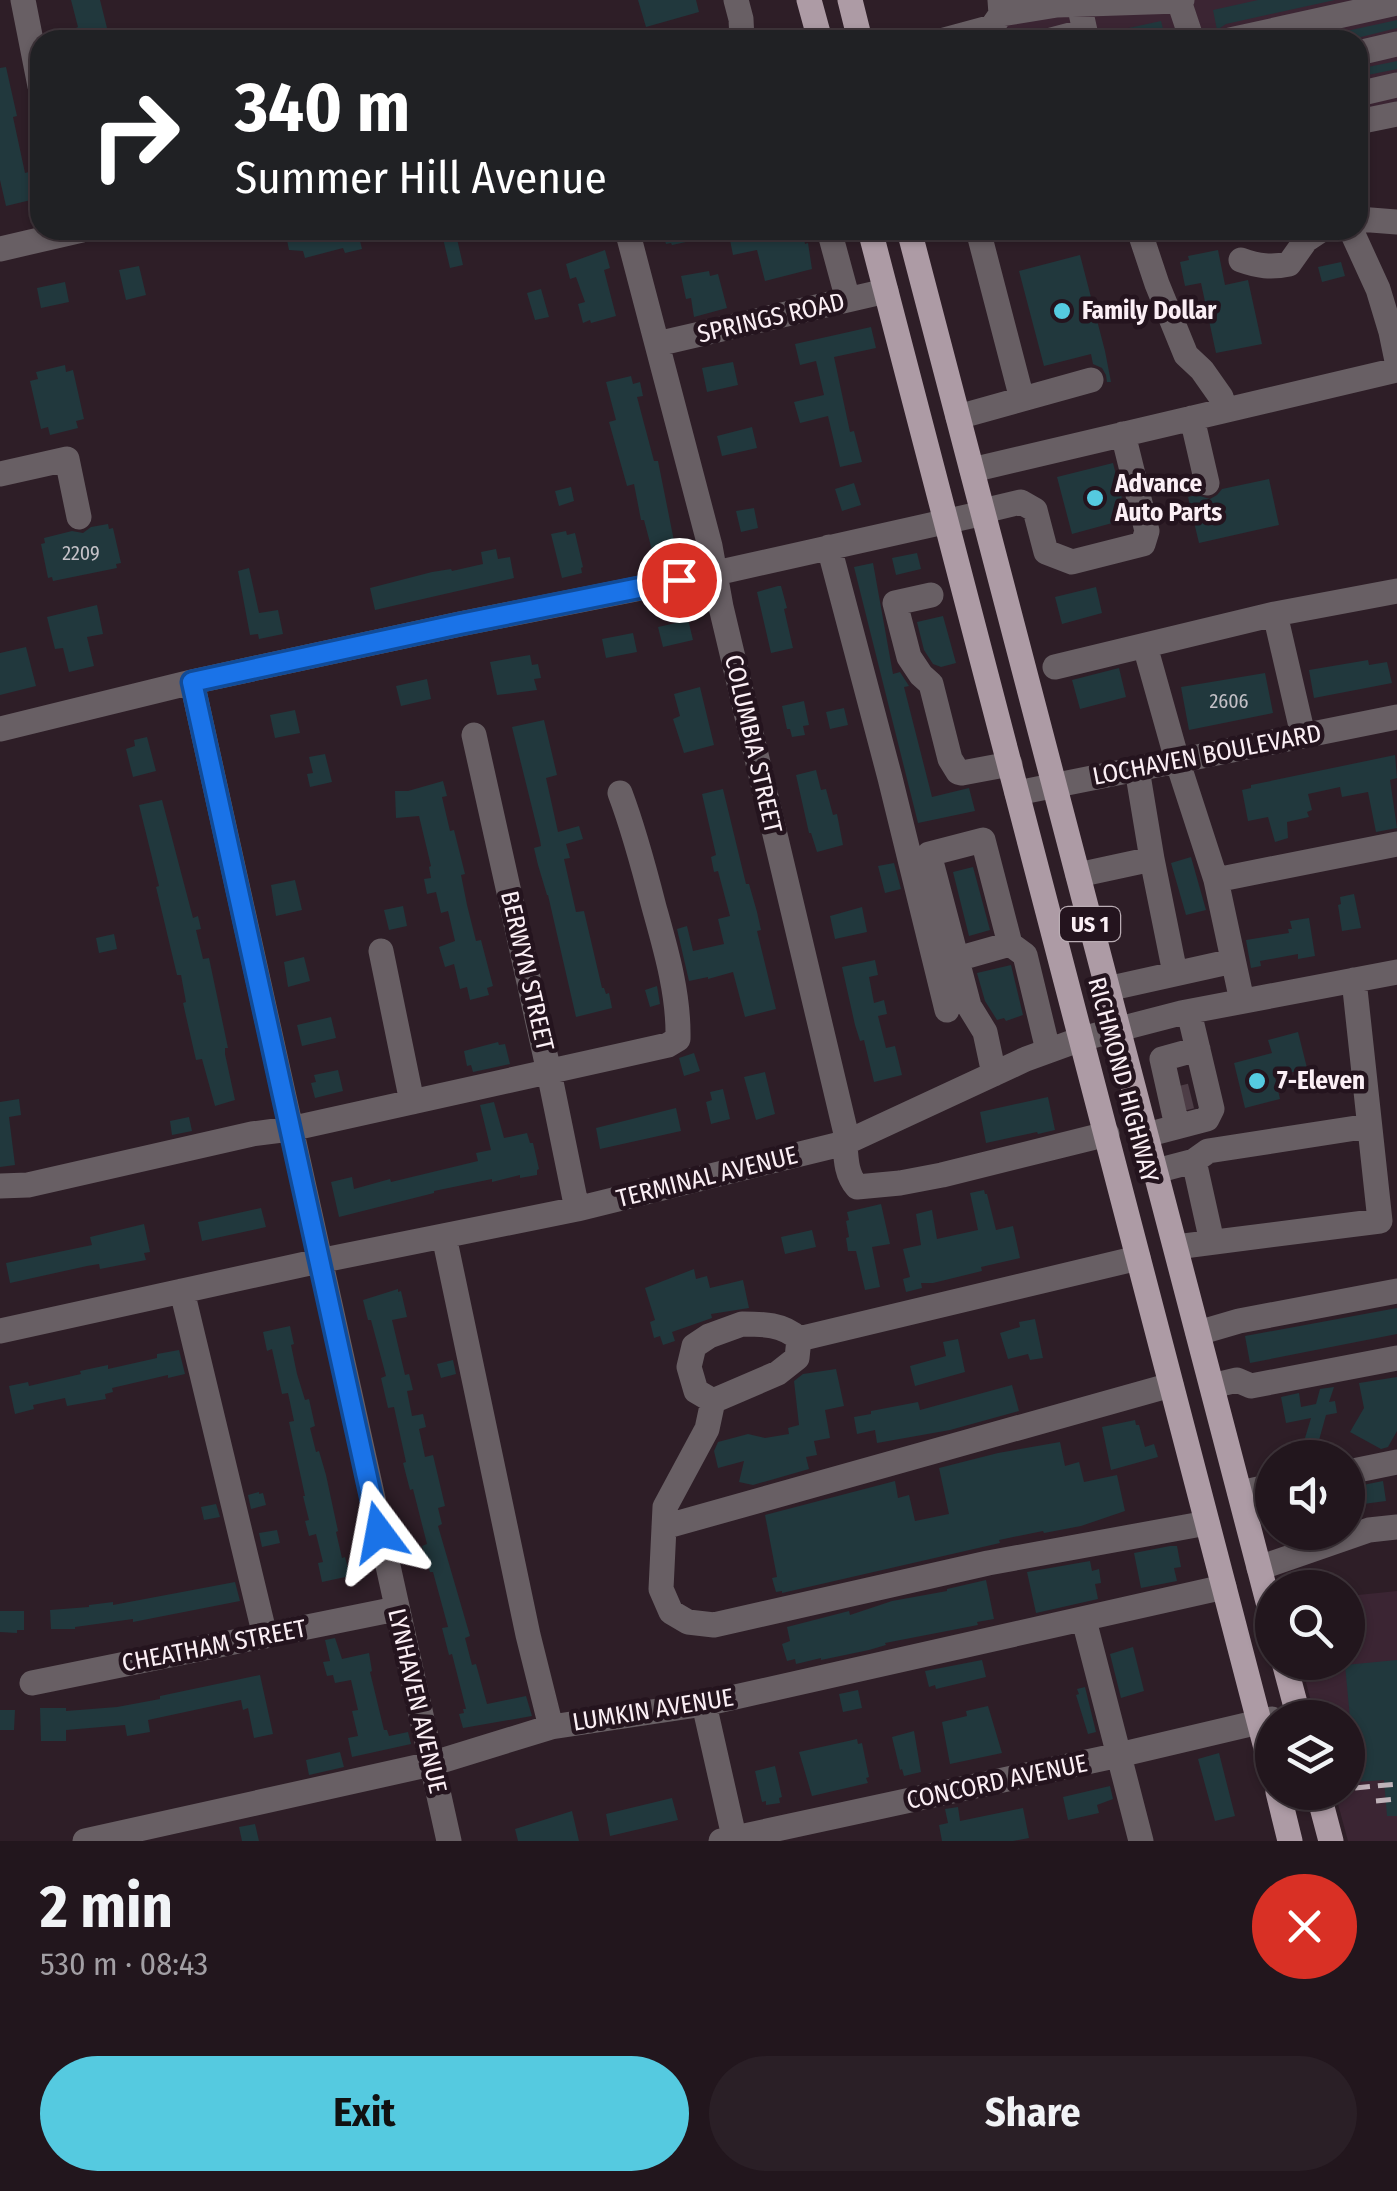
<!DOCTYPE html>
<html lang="en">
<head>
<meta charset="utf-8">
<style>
  :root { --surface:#22161d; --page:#2a1f26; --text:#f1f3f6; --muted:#a29fa4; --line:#3f353b; --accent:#55cae0 }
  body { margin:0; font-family:"Fira Sans Condensed",sans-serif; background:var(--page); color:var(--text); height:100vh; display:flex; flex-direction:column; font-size:38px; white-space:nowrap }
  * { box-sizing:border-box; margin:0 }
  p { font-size:32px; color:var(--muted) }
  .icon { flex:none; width:55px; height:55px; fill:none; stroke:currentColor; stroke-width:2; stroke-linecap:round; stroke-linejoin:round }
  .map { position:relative; height:1841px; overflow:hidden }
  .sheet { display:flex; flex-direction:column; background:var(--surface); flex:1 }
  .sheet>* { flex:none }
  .top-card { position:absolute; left:30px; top:30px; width:1338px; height:210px; border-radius:30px; box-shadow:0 2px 8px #0004,0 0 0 2px var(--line); background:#202124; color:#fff; overflow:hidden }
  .fabs { position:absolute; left:1255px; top:1440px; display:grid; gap:20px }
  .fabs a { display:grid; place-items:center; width:110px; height:110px; border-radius:50%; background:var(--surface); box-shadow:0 2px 8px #0004,0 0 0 2px var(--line); font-size:50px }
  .pin { position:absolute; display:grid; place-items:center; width:85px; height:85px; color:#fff; margin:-42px; border:5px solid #fff; border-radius:50%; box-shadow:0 2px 10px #0007 }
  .me { position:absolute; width:110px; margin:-55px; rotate:347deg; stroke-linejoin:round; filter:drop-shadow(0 0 8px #0008) }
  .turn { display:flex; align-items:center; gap:35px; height:210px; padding:0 40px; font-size:45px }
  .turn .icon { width:130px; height:130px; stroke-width:2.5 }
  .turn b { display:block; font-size:70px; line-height:85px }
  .round { display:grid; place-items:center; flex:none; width:105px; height:105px; border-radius:52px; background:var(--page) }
  .head { display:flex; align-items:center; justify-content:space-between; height:170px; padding:0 40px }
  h1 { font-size:60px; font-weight:700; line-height:75px }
  .action { display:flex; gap:20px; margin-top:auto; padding:20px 40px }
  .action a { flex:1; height:115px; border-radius:60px; background:var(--accent); color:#111; font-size:40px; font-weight:700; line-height:115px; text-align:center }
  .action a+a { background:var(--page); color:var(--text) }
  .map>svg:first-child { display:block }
  .built { fill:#3b2533 }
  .building { fill:#21383d }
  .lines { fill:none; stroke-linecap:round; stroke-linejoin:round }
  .minor-tunnel { stroke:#4d3d46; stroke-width:25; stroke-dasharray:25 12; stroke-linecap:butt }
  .minor { stroke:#685f64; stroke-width:25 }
  .major { stroke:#ad9ba5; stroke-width:25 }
  .rail { stroke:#bfb2b9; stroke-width:5; stroke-dasharray:15 8; stroke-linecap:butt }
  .route-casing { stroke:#114b97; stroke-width:25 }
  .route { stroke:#1a73e8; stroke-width:18 }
  .poi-dot { fill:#55cae0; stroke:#24141e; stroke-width:4 }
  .labels { text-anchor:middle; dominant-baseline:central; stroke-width:9; stroke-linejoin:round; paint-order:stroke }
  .number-label { font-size:20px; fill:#c4c1c7 }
  .shield { fill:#24141e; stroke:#baadb4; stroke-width:2.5 }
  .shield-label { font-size:22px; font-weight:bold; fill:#fbeff5 }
  .poi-label { font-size:25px; font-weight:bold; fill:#fbeff5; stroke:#24141e; text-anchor:start }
  .street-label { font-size:25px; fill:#fbeff5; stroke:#24141e }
</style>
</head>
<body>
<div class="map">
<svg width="1397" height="1841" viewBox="0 0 1397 1841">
  <rect width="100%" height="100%" fill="#2e1e27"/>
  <path class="built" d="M999,0H1397V114L1358,122V40H945L987,30Z
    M1397,1591V1841H1348L1335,1793L1348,1792V1718L1315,1717L1301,1663L1348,1662V1596Z"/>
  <path class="building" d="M71,0H100L110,40H79L76,28L78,27Z
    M638,0H696L699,12L646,27Z
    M1258,0H1335L1226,24L1217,30L1213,10Z
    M1397,20V28L1349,40H1305Z
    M1161,21L1166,40H1101V34Z
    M1397,61V69L1358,77V69Z
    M6,67L17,116L13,117L25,173L29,172L35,199L6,206L0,180V68Z
    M285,230H385V236L360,241L362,249L345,253L343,248L305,258L303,251L289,250Z
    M441,230H455L463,265L450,268Z
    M662,230H714V236L672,245L671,243L666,244Z
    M728,230H789L790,238L803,234L805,244L808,243L812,269L765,281L757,250L733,255Z
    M605,250L610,268L604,270L616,316L591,323L590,320L583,323L578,304L585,302L576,277L570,279L566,264Z
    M1218,250L1225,285L1248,280L1262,344L1216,353L1201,283L1185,286L1180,262L1189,260L1188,256Z
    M1080,255L1105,351L1111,382H1107L1106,375L1102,368L1093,364L1091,354L1044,366L1019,271Z
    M1341,262L1345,276L1322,282L1318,267Z
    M139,266L146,295L126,300L119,270Z
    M709,271L710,276L718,274L727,308L694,317L691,298L686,299L681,276Z
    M65,282L69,302L41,308L37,288Z
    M541,289L549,317L535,320L527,293Z
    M871,327L876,348L834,357L850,432L854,431L862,462L840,467L828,416L800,423L794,402L824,395L816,361L800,365L795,344Z
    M733,362L738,385L707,392L702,368Z
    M65,365L66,372L73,370L84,419L76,421L78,428L50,435L48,427L41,429L30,381L38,379L36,372Z
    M631,376L633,384L640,382L643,396L637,397L654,461H658L674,541L670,542L672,549L653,554L644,520H641L634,484L627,486L609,422L616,420L606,382Z
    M752,427L757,448L722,456L717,436Z
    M1113,463L1127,519L1072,534L1057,477Z
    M1269,479L1279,525L1199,543L1188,497L1196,495L1210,499L1217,495L1222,489Z
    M854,483L861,505L842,511L835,489Z
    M571,487L574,501L559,506L555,491Z
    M754,508L758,528L741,532L736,511Z
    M108,524L109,529L113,528L121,563L116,564L117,568L53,581L52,577L48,578L41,544L45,543L44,538L72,531L83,533L91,527Z
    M566,531L567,535L575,533L583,567L581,568L582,573L562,578L551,534Z
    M496,549L498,559L510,557L514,578L375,610L370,588L432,572L451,569L452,571L483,564L481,552Z
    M917,553L921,569L896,575L892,558Z
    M873,563L893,674L900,672L909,686L904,687L932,797L969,788L975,811L918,823L854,567Z
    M249,568L259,613L278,610L283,634L259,639L258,634L250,635L238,571Z
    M778,586H781L787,608L784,609L793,648L771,653L757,592Z
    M1096,587L1102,613L1062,624L1055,597Z
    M97,605L103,634L87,637L94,666L69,672L63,648L55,649L47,617Z
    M687,615L693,640L663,647L658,627L676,623L675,618Z
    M943,616L956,663L941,667L933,664L924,650L917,622Z
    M633,633L637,652L606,658L602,639Z
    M26,647L36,686L0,695V653Z
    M530,655L532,665L538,664L541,678L534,679L537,690L497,695L490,662Z
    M1368,660L1369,665L1387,662L1392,683L1314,698L1309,670Z
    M1119,668L1126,697L1080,709L1072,680Z
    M1265,673L1273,713L1189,730L1181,687Z
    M427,679L431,699L401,706L396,686Z
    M700,687L714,745L684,753L673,719L680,716L674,694Z
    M804,701L809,725L803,726L805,735L792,737L790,729H787L782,706Z
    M844,708L848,725L830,729L826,712Z
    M295,710L300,733L275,738L270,715Z
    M544,720L557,775L546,778L558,832L579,826L583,839L566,844L570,858L564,859L576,912L584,911L602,988H604L606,994L609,993L612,1008L576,1017L548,895H547L538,865L534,848L541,846L540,840L512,727Z
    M147,737L156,771L133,777L126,749L135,746L134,740Z
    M325,754L332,782L310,787L307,774L313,773L309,757Z
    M1395,755L1397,778L1390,780L1397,828L1376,832L1368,792L1342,797L1340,787L1308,794L1312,810L1307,812L1309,817L1287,822L1288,838L1275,842L1268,817L1248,821L1242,790L1251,788V785Z
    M816,770L821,790L826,789L833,815L837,814L843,845L817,852L811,833H809L796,775Z
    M443,781L447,796L442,797L450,831L454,830L465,874L461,875L467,905L476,941L481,940L493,986L487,988L489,995L470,1000L467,987L460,989L454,964L445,967L439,947L455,941L448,911L441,913L436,892L427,894L424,879L431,878L429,867L431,866L419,816L396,818L395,791H408Z
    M723,789L746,884H749L757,912L761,930L757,931L776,1009L745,1017L733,972L708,979V977L689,981L677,929L687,926L693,951L724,944L718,919L730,916L718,871L714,872L711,857L716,855L702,794Z
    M162,800L193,918L198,916L201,929L196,930L203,959L209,958L228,1048H225V1054L235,1100L215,1106L202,1059L196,1060L183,1003L186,1002L181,975H177L156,887L159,886L139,805Z
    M1191,857L1206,910L1186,915L1171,863Z
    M894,863L901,889L885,893L878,866Z
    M973,867L990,930L969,936L953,872Z
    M295,880L302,910L276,916L271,885Z
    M1354,894L1361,928L1342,931L1338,905L1341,904L1340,897Z
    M403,906L407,926L389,930L384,910Z
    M862,907L867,932L835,939L830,916Z
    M1309,918L1315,956L1298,959V954L1260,961L1261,966L1251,968L1246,940L1289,933L1288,929H1292L1290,921Z
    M114,934L117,949L99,953L96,938Z
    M304,957L310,981L288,987L284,962Z
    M875,960L878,975L869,977L874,1003L884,1000L887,1014L878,1016L886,1048L895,1046L902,1075L874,1082L864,1040L860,1041L855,1025L842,967Z
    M1011,965L1023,1015L1006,1021L1004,1018L997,1020L985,1001L977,973Z
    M657,986L660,1004L650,1007L645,990Z
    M331,1017L336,1038L302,1046L297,1025Z
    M1298,1032L1307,1068L1275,1077L1280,1099L1245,1108L1234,1063L1272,1053L1268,1040Z
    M498,1042L499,1045L505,1044L510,1064L473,1072L471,1065L467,1066L464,1051Z
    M694,1053L700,1071L684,1076L679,1058Z
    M338,1070L343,1091L315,1098L311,1083L316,1082L314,1075Z
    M765,1072L775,1114L756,1120L744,1077Z
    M723,1089L730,1119L711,1124L706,1102L712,1100L710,1092Z
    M1048,1097L1055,1130L1038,1134L1037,1132L986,1143L980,1112Z
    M19,1099L21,1115L9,1117L15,1165L0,1167V1102Z
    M494,1102L504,1138L527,1133L530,1143H533L539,1169L537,1170V1175L520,1178V1175L492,1182V1179L434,1191V1193L339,1217L331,1182L352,1177L354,1189L390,1179L391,1182L478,1161L476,1153L491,1150L480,1105Z
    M676,1108L681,1131L600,1149L596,1128Z
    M189,1117L192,1131L172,1135L170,1121Z
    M984,1190L985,1194H987L996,1230L1013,1226L1020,1258L981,1267L982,1271L933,1283H921L922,1288L906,1292L903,1279L910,1277L903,1249L921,1245L916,1214L932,1210L937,1239L978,1230L970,1193Z
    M881,1204L890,1244L872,1247L880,1287L865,1290L856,1251H848L846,1238L849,1237L846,1221L849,1220L847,1212Z
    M261,1208L266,1227L202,1241L198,1222Z
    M144,1224L150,1252L144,1253L146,1260L100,1269L99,1264L87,1266L10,1283L6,1263L92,1245L90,1237Z
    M812,1230L816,1247L785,1254L781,1237Z
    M694,1269L696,1279L707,1276L710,1288L743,1280L749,1308L711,1314L712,1318L672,1332L675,1341L663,1345L660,1336L654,1338L650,1322L655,1320L645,1288Z
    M398,1289V1292L401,1291L407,1317L392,1320L405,1375L409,1374L413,1390L407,1391L412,1416L423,1414L426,1427L419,1429L425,1457L433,1455L445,1506L438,1508L442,1524L438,1526L470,1636L465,1638L472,1665L476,1664L487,1704L526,1696L532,1716L463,1728L459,1714L464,1713L463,1709H466L452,1654L449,1655L442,1628L448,1627L433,1572H430L422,1546L427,1544L413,1489L410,1490L403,1463L406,1462L394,1407L388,1408L381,1378L386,1376L371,1320H368L363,1300Z
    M1397,1308V1334L1250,1363L1245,1336Z
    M1035,1319L1043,1358L1030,1360L1028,1354L1008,1359L1000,1333L1020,1327L1019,1322Z
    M290,1326L294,1344L291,1345L297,1374L305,1400L309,1399L315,1426L310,1428L316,1452L319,1451L326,1475L338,1531L336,1532L342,1558L345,1557L350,1576L322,1582L318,1563L323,1562L316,1534L309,1536L305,1521L309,1520L303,1496H305L289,1422L294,1421L288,1393L282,1394L272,1349L267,1351L263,1332Z
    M958,1339L965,1372L915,1386L910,1366L946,1356L943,1342Z
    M179,1350L185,1374L168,1378V1375L112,1388L113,1392L105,1394L106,1399L67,1406L65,1398L33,1405L34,1409L15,1414L9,1386L28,1382L29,1386L81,1374L80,1371L108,1365V1369L157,1358V1354Z
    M453,1360L456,1374L441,1378L437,1364Z
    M836,1369L844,1406L825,1410L830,1438L814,1441L817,1455L806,1457L809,1469L753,1485L739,1482L744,1461L718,1468L714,1451L718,1442L748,1434L765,1438L789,1434L788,1428L799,1425L794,1381L803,1374Z
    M1397,1377V1431L1388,1447L1381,1449L1350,1432L1364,1408L1359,1383Z
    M1012,1385L1019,1411L950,1430L877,1443L875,1430L857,1434L854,1417L871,1414V1411L918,1402L920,1410Z
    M1334,1387L1329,1402L1335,1401L1337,1413L1326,1415L1316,1451L1302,1448L1311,1418L1286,1423L1281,1397L1299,1393L1301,1407L1316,1404L1320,1389Z
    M1135,1420L1136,1425H1139L1145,1447L1154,1444L1158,1457L1111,1470L1102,1427Z
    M1060,1442L1065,1466L1079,1462L1084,1482L1117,1475L1125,1511L1081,1526L1044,1533L1043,1531L999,1540L1000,1543L782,1593V1591L776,1592L772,1578L777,1577L765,1515L895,1481L898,1498L909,1495L915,1521L949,1514L939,1468L998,1453Z
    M1383,1481L1386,1501L1348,1506V1488Z
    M259,1492V1494L263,1493L266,1505L251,1509L248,1495Z
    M216,1504L220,1517L204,1520L201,1507Z
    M277,1530L280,1543L262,1547L259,1533Z
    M1170,1546H1177L1181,1567L1174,1568L1177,1581L1141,1588L1134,1553Z
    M1090,1561L1092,1571L1099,1569L1101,1583L1095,1584L1098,1599L1036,1613L1027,1572Z
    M986,1580L994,1619L977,1622L978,1625L885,1643L886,1645L869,1650L821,1660V1658L796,1664L795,1659L787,1661L782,1644L790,1641L787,1627L849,1611L850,1615L892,1601L947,1591V1589Z
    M235,1582L240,1601L133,1622V1619L75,1627V1629H51L50,1610L89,1607V1605L113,1602V1605Z
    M0,1611H24V1630H17V1633L0,1632Z
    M335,1638L342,1659L369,1653L372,1671L370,1672L384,1730H387L389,1736L408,1732L411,1744L352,1757L348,1738L358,1736L352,1711L358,1710L351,1680L335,1683L333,1675L327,1676L323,1662L330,1661L325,1640Z
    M1133,1647L1144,1691L1121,1698L1110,1654Z
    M982,1660L986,1677L936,1689L935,1685L929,1687L925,1671Z
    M1397,1660V1816H1387L1384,1780L1356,1782L1345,1665Z
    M260,1675L273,1734L254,1738L248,1708L243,1710L241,1700L148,1720L150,1732L127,1736L125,1725L66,1730V1741H41L40,1708H66V1711L117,1707L160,1699V1696Z
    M1085,1687L1096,1732L1088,1734L1076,1695L1079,1694L1077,1689Z
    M858,1690L862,1708L843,1712L839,1694Z
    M988,1706L1002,1753L950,1764L942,1722L967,1716L966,1711Z
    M0,1710H15L14,1730H0Z
    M914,1731L921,1772L904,1776L902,1769L900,1770L892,1737Z
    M857,1739L858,1744L862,1743L869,1777L866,1778L868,1783L812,1796L799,1752Z
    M340,1752L344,1767L309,1775L306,1760Z
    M1219,1753L1235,1816L1215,1821L1198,1759Z
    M775,1766L782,1797L779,1798L780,1803L766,1805V1801L762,1802L755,1771Z
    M1110,1786L1113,1799L1097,1805L1099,1813L1068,1820L1063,1797Z
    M672,1798L678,1820L610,1836L606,1814Z
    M958,1807L960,1821L1023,1808L1029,1838L1013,1841H942L939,1825L948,1823L945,1809Z
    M572,1811L579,1841H518L515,1829Z
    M255,1824L259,1841H242L239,1827Z"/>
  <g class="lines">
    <path class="minor-tunnel" d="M1175,1100L1191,1096"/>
    <path class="minor" d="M23,0L40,86
      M736,0L741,19L742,40
      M1182,0L1179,1L1192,40
      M1001,14L1057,5L1179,1
      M944,40L992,27L1001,14L1000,0
      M1051,40L1085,31L1079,4
      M1230,40L1397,3
      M1358,53L1397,44
      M1358,94L1397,85
      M1358,122L1397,114
      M1358,219L1397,222
      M627,230L710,546L721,607L848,1142
      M829,230L848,300
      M978,230L1022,399
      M1139,230L1157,284L1186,355L1202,370L1221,397L1225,410
      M1351,230L1378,289L1391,332L1397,361
      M0,249L82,230
      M1241,260C1258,266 1271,268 1289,264L1306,240L1321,230
      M657,344L886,291
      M958,417L1091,380
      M1192,418L1207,483
      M972,470L1397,370
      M0,474L67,459L79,517
      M983,511L1021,502L1035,510L1046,552L1072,562L1143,544L1147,531L1123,434
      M829,547L890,778L947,1010
      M931,595L895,603L909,657L921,675L931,684L950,759L958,772L962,773L1010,764
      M1275,614L1303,735
      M1145,646L1177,760L1216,880L1397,844
      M1055,667L1275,614L1397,591
      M192,682L449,1841
      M0,729L192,682L460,624L716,573L984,513
      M474,735L549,1072L577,1209
      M1137,769L1152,859
      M1017,793L1397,717
      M1078,875L1152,859L1175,973
      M1216,880L1242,1001
      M381,951L412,1102
      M957,959L1010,944
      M1107,989L1233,961
      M994,1074L985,1032L969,1006L929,854L983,840L1010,944L1025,955L1048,1050
      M1177,1126L1162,1059L1198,1049
      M1146,1135L1207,1119L1212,1109L1189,1012
      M845,1143C846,1159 846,1174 857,1187L900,1183L942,1175L1107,1134
      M1194,1161L1208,1151L1369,1126
      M1156,1171L1194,1161L1212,1242
      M0,1186L28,1185L252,1134L290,1129L619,1056L668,1045L678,1039C679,994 666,950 654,907C644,868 634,830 620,793
      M444,1236L528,1635L551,1727
      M1176,1247L1380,1221L1354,980
      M182,1291L265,1636
      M742,1324C763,1324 783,1324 799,1339L797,1358L778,1373L713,1401L696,1391L689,1367L694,1346L709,1336Z
      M0,1331L319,1261L577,1209L845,1143L1026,1059L1081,1039L1181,1013L1397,972
      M1198,1333L1239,1321L1397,1291
      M799,1339L1138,1258
      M1212,1386L1237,1380L1251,1386L1397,1358
      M713,1401L707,1429L665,1507L661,1589L671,1612L688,1622L714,1625L988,1563L1207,1523
      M1348,1472L1397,1462
      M1240,1493L1272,1486
      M664,1527L1171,1385
      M1259,1568L1369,1530L1397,1527
      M1084,1620L1141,1841
      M32,1683L396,1609
      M704,1704L735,1841
      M85,1841L431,1764L551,1727L704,1704L1224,1587
      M721,1841L1119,1755L1272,1719"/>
    <path class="major" d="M809,0L820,40
      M850,0L860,40
      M870,230L1272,1771
      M909,230L1272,1617
      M1284,1662L1299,1718
      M1278,1792L1290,1841
      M1318,1792L1331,1841"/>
    <path class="rail" d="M1355,1788L1397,1784
      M1376,1801L1397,1799"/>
  </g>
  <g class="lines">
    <g class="route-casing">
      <path id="route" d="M379,1532L192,682L460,624L679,580"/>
    </g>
    <use href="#route" class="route"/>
  </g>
  <g class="poi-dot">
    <circle cx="1062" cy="311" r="10"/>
    <circle cx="1095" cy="498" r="10"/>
    <circle cx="1257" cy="1081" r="10"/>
  </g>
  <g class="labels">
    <g class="number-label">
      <text x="81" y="553">2209</text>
      <text x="1229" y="701">2606</text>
    </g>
    <rect class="shield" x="1060" y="907" width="60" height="34" rx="8"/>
    <g class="shield-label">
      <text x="1090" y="924">US 1</text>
    </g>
    <g class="poi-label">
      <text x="1082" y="311">Family Dollar</text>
      <text x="1115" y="484">Advance<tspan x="1115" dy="29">Auto Parts</tspan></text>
      <text x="1277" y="1081">7-Eleven</text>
    </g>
    <g class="street-label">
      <text transform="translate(771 318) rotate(-13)">SPRINGS ROAD</text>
      <text transform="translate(753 744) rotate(77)">COLUMBIA STREET</text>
      <text transform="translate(1207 755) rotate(-11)">LOCHAVEN BOULEVARD</text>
      <text transform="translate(527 971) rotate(77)">BERWYN STREET</text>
      <text transform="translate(1123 1080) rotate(75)">RICHMOND HIGHWAY</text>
      <text transform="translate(707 1177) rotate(-14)">TERMINAL AVENUE</text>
      <text transform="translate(214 1646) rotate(-11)">CHEATHAM STREET</text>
      <text transform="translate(417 1701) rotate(77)">LYNHAVEN AVENUE</text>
      <text transform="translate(653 1710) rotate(-9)">LUMKIN AVENUE</text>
      <text transform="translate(997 1782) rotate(-12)">CONCORD AVENUE</text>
    </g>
  </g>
</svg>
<div class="fabs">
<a><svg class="icon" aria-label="sound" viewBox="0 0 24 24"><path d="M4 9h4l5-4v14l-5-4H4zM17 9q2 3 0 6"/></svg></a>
<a><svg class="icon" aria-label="search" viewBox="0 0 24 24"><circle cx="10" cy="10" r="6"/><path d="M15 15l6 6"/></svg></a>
<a><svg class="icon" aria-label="layers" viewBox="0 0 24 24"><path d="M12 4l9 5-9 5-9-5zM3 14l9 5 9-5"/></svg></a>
</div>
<div class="pin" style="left:679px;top:580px;background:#d93025"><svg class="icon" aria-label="arrive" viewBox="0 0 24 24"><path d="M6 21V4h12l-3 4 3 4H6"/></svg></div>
<svg class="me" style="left:379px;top:1532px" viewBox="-20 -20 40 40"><path d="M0-17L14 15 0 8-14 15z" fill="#1a73e8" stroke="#fff" stroke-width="4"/></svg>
<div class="top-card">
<div class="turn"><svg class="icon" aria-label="right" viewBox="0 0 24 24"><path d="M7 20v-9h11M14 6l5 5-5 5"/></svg><div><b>340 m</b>Summer Hill Avenue</div></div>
</div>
</div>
<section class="sheet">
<div class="head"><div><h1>2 min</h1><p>530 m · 08:43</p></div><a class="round" style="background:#d93025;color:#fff"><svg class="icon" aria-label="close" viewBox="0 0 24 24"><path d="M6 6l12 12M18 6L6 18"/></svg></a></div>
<div class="action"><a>Exit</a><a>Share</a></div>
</section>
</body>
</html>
